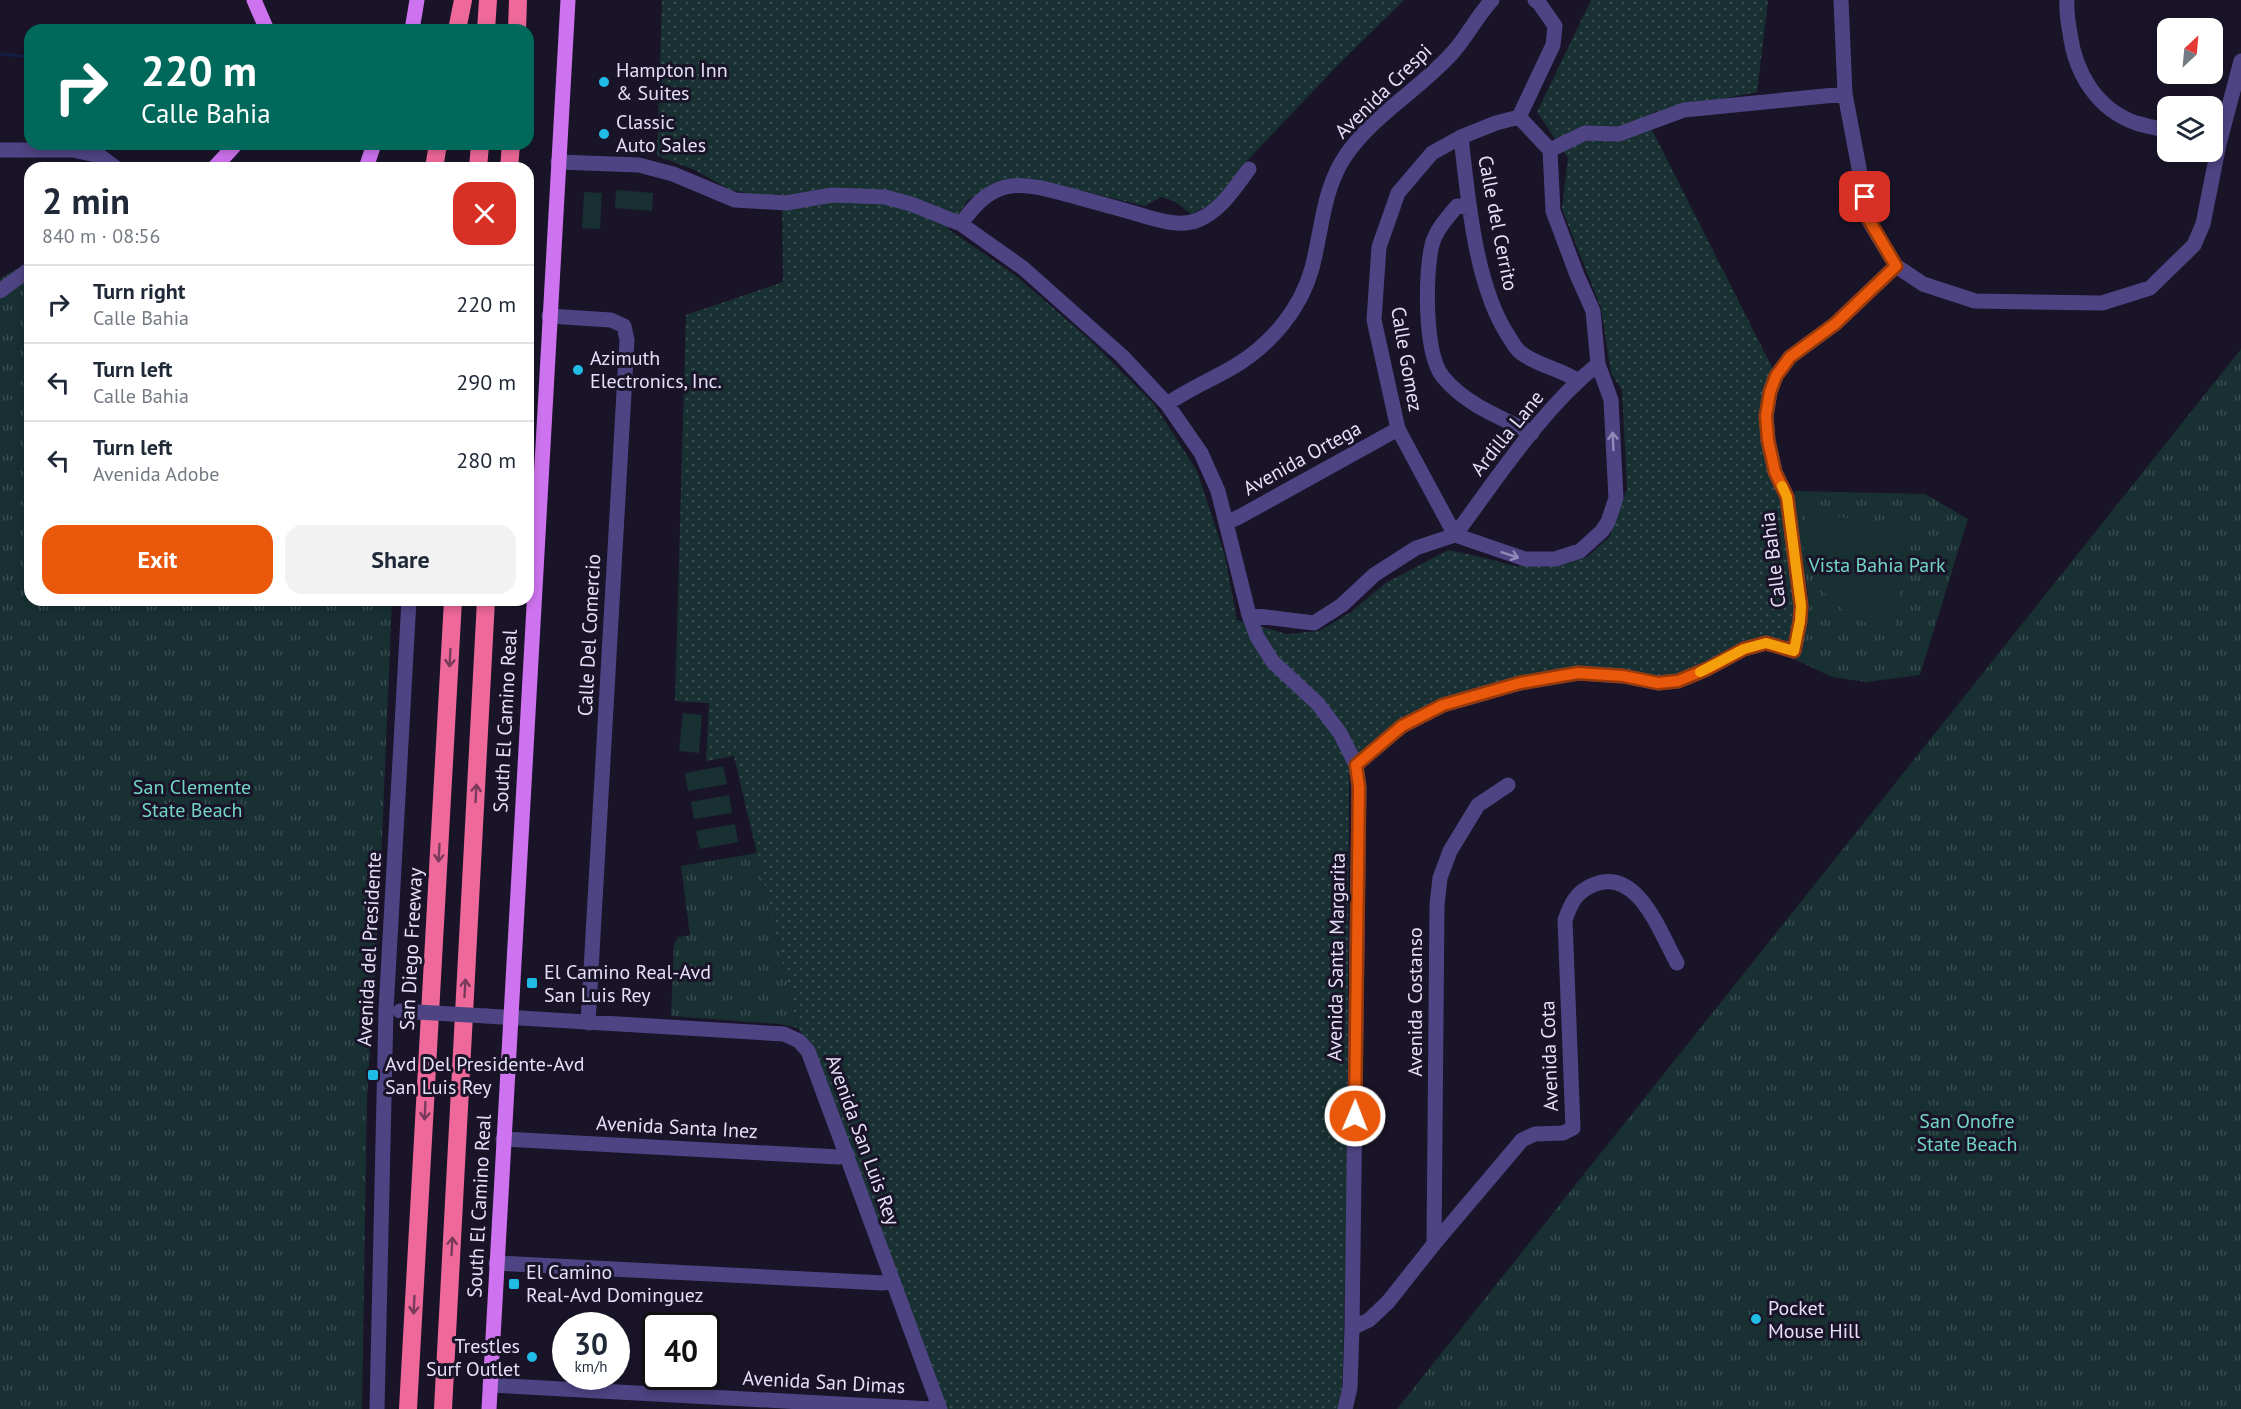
<!DOCTYPE html>
<html lang="en">
<head>
<meta charset="utf-8">
<style>
  :root { --surface:#fff; --page:#f2f2f3; --text:#1f2937; --muted:#747a83; --line:#e0e1e3; --accent:#ea580c }
  body { margin:0; font-family:"PT Sans",sans-serif; background:var(--page); color:var(--text); height:100vh; display:flex; flex-direction:column; font-size:22px; white-space:nowrap }
  * { box-sizing:border-box; margin:0 }
  p { font-size:20px; color:var(--muted) }
  .icon { flex:none; width:33px; height:33px; fill:none; stroke:currentColor; stroke-width:2; stroke-linecap:round; stroke-linejoin:round }
  .map { position:relative; flex:1; overflow:hidden }
  .details { position:absolute; left:24px; top:162px; width:510px; height:444px; display:flex; flex-direction:column; background:var(--surface); border-radius:18px; box-shadow:0 3px 9px #0003 }
  .details>* { flex:none }
  .hud { position:absolute; left:24px; top:24px; width:510px; height:126px; border-radius:18px; box-shadow:0 3px 9px #0003; background:#00695c; color:#fff; overflow:hidden }
  .needle { width:39px; rotate:26deg }
  .tools { position:absolute; left:2157px; top:18px; display:grid; gap:12px }
  .tools a { display:grid; place-items:center; width:66px; height:66px; border-radius:12px; background:var(--surface); box-shadow:0 3px 9px #0003; font-size:30px }
  .speed { position:absolute; left:552px; top:1312px; display:flex; gap:12px; font-size:30px; font-weight:700; text-align:center }
  .speed>* { display:grid; place-content:center; width:78px; height:78px; border-radius:50%; background:var(--surface); box-shadow:0 3px 9px #0003; line-height:1 }
  .speed small { font-size:15px; font-weight:400 }
  .speed .limit { border:3px solid #111; border-radius:9px; background:#fff; color:#111 }
  .pin { position:absolute; display:grid; place-items:center; width:51px; height:51px; color:#fff; margin:-26px; border-radius:12px; box-shadow:0 3px 9px #0006 }
  .me { position:absolute; width:66px; margin:-33px; rotate:1deg; stroke-linejoin:round; filter:drop-shadow(0 0 4px #0008) }
  .turn { display:flex; align-items:center; gap:21px; height:126px; padding:0 18px; font-size:27px }
  .turn .icon { width:78px; height:78px; stroke-width:2.5 }
  .turn b { display:block; font-size:42px; line-height:51px }
  .round { display:grid; place-items:center; flex:none; width:63px; height:63px; border-radius:18px; background:var(--page) }
  .head { display:flex; align-items:center; justify-content:space-between; height:102px; padding:0 18px }
  h1 { font-size:36px; font-weight:700; line-height:45px }
  .cta { display:flex; gap:12px; margin-top:auto; padding:12px 18px }
  .cta a { flex:1; height:69px; border-radius:18px; background:var(--accent); color:#fff; font-size:24px; font-weight:700; line-height:69px; text-align:center }
  .cta a+a { background:var(--page); color:var(--text) }
  ul { padding:0; list-style:none }
  li { display:flex; align-items:center; gap:18px; height:78px; padding:0 18px; border-top:2px solid var(--line) }
  li div { flex:1 }
  li b { display:block; font-size:22px }
  li em { font-style:normal }
  .map>svg:first-child { display:block }
  .grass { fill:url(#grass-dots) }
  .park { fill:url(#park-tufts) }
  .pitch { fill:#183032 }
  .lines { fill:none; stroke-linecap:round; stroke-linejoin:round }
  .stream { stroke:#121e44; stroke-width:3 }
  .minor { stroke:#4e4483; stroke-width:15 }
  .major { stroke:#ce73ef; stroke-width:15 }
  .highway { stroke:#ee6899; stroke-width:18 }
  .minor-bridge { stroke:#4e4483; stroke-width:15 }
  .oneway { stroke:#928ab9 }
  .oneway2 { stroke:#793a5b }
  .route-casing { stroke:#983908; stroke-width:15 }
  .route { stroke:#ea580c; stroke-width:10 }
  .slow { stroke:#f59e0b; stroke-width:10 }
  .poi-dot { fill:#21bce6; stroke:#1a1429; stroke-width:2 }
  .labels { text-anchor:middle; dominant-baseline:central; stroke-width:6; stroke-linejoin:round; paint-order:stroke }
  .poi-label { font-size:20px; fill:#e6dffb; stroke:#1a1429; text-anchor:start }
  .street-label { font-size:20px; fill:#e6dffb; stroke:#1a1429 }
  .park-label { font-size:20px; fill:#72d5c7; stroke:#1a1429 }
</style>
</head>
<body>
<div class="map">
<svg width="2241" height="1409" viewBox="0 0 2241 1409">
  <defs>
    <pattern id="grass-dots" width="8" height="8" patternUnits="userSpaceOnUse" patternTransform="scale(1.5)"><rect width="8" height="8" fill="#183032"/><path d="M2 2h.1M6 6h.1" fill="none" stroke="#3a4e51" stroke-width="1.8" stroke-linecap="round"/></pattern>
    <pattern id="park-tufts" width="24" height="20" patternUnits="userSpaceOnUse" patternTransform="scale(1.5)"><rect width="24" height="20" fill="#183032"/><path d="M3 7l-1-3M5 7V3M7 7l1-3M15 17l-1-3M17 17v-4M19 17l1-3" fill="none" stroke="#3a4e51"/></pattern>
  </defs>
  <rect width="100%" height="100%" fill="#1a1429"/>
  <path class="grass" d="M662,0H1404L1336,67L1242,166L1219,201L1191,214L1174,201L1161,197L1145,206L1028,178L995,182L968,200L948,229L1015,275L1089,339L1154,404L1197,471L1225,556L1237,620L1287,634L1319,631L1351,612L1384,584L1448,550L1477,556L1518,567L1524,563L1543,567L1561,565L1587,557L1610,536L1627,489L1622,390L1611,373L1601,308L1562,209L1568,158L1537,112L1591,0H1768L1757,92L1654,112L1651,128L1775,373L1762,405L1763,452L1780,495L1795,612L1788,644L1684,674L1655,676L1585,666L1472,690L1403,716L1349,770L1347,1186L1343,1370L1341,1401L1338,1409H945L813,1050L798,1028L734,756L706,761L709,703L675,701L686,315L783,282L782,199L730,190L695,170L657,156Z"/>
  <path class="park" d="M16,269L30,291V600H392L380,885L367,1097L362,1409H0V279Z
    M2241,349V1409H1397Z
    M1795,491L1925,494L1968,519L1920,675L1866,682L1832,677L1792,658L1807,627L1808,594L1794,518Z
    M757,853L798,1028L779,1024L671,1016L674,945L678,937L690,935L681,866Z"/>
  <path class="pitch" d="M616,190L653,193L652,211L615,208Z
    M584,192L602,193L600,229L582,228Z
    M1805,513L1900,524L1906,533L1895,632C1849,621 1810,594 1803,545C1802,535 1804,523 1805,513Z
    M683,713L702,715L699,753L679,751Z
    M723,766L727,784L688,791L685,773Z
    M729,795L732,813L694,819L691,802Z
    M735,824L738,842L700,849L696,831Z"/>
  <g class="lines">
    <path class="stream" d="M0,54L30,57"/>
    <path class="minor" d="M1841,0L1845,94L1869,221L1896,266L1923,284L1975,301L2102,303L2150,288L2194,245L2203,224L2219,144L2241,61
      M2067,0C2066,11 2068,22 2070,33C2075,72 2096,109 2136,123C2146,126 2157,128 2168,131
      M1519,117L1553,45L1555,26L1539,3L1535,0
      M1461,137C1468,198 1475,286 1509,337C1512,342 1516,349 1520,352C1537,366 1560,368 1578,381
      M0,150H73L100,156L116,168
      M1550,150L1585,133L1619,134L1684,110L1845,94
      M558,162L639,165L673,174L735,200L786,203L832,195L885,197L911,204L961,224L1023,268L1122,356L1167,404L1201,453L1218,491L1249,615L1257,637L1273,662L1318,704L1340,733L1356,765L1359,787L1352,1328L1350,1388L1345,1409
      M1469,207L1457,206C1448,217 1435,231 1432,245C1425,273 1424,354 1443,377C1466,405 1500,417 1532,433
      M961,224C995,174 1022,182 1073,196C1097,203 1121,209 1144,216C1161,221 1181,227 1198,220C1221,211 1235,187 1249,169
      M0,291L30,269
      M549,316L611,320L624,326L627,340L588,1023
      M1167,404C1189,389 1213,379 1235,366C1271,344 1301,309 1312,268C1322,230 1323,188 1346,155C1375,113 1421,89 1454,51C1468,35 1478,15 1492,0
      M1227,522L1239,517L1398,429
      M1455,535L1398,429L1374,320L1379,247L1398,193L1432,153L1461,137L1496,123L1519,117L1550,150
      M1455,535C1499,476 1541,410 1598,364
      M1249,615L1314,623L1342,605L1374,575L1416,548L1455,535L1525,559H1555L1580,551L1602,531L1608,522L1616,498L1611,400L1598,364L1593,311L1577,275L1553,211L1550,150
      M1356,765L1402,726L1443,705L1520,683L1578,673L1623,676L1658,683L1678,681L1707,669L1744,649L1766,643L1794,651L1800,621L1801,606L1787,497L1775,472L1768,440L1766,416L1770,392L1776,376L1790,357L1835,324L1896,266
      M486,1016L784,1034L799,1041L808,1051L940,1409
      M503,1139L839,1157L847,1154
      M1434,1244L1437,905L1440,878L1450,851L1478,805L1508,785
      M496,1263L883,1283L893,1281
      M1352,1328L1369,1320L1388,1302L1434,1244L1522,1140L1535,1134L1563,1133L1573,1128L1565,920C1571,903 1576,892 1593,885C1638,866 1660,933 1677,963
      M490,1385L931,1409L939,1405
      M377,1409L386,1010L409,600"/>
    <path class="major" d="M254,0L267,30
      M412,30L417,0
      M214,168L236,144
      M366,168L374,144
      M489,1409L568,0"/>
    <path class="highway" d="M457,30L463,0
      M486,30L488,0
      M517,30L518,0
      M434,168L438,144
      M478,168L480,144
      M509,168L511,144
      M408,1409L453,600
      M443,1409L486,600"/>
    <path class="minor-bridge" d="M400,1011L486,1016"/>
  </g>
  <defs><path id="oneway-shaft" d="M-6 0H5M1.5-3L5.5 0L1.5 3" fill="none" stroke-width="1.6" stroke-linecap="round" stroke-linejoin="round" transform="scale(1.5)"/></defs>
  <g class="oneway">
    <use href="#oneway-shaft" transform="translate(1613 441) rotate(-93)"/>
    <use href="#oneway-shaft" transform="translate(1510 555) rotate(18)"/>
  </g>
  <g class="oneway2">
    <use href="#oneway-shaft" transform="translate(450 658) rotate(93)"/>
    <use href="#oneway-shaft" transform="translate(476 793) rotate(-87)"/>
    <use href="#oneway-shaft" transform="translate(439 853) rotate(93)"/>
    <use href="#oneway-shaft" transform="translate(465 988) rotate(-87)"/>
    <use href="#oneway-shaft" transform="translate(425 1111) rotate(93)"/>
    <use href="#oneway-shaft" transform="translate(452 1246) rotate(-87)"/>
    <use href="#oneway-shaft" transform="translate(414 1305) rotate(93)"/>
  </g>
  <g class="lines">
    <g class="route-casing">
      <path id="route" d="M1355,1116L1359,787L1356,765L1402,726L1443,705L1520,683L1578,673L1623,676L1658,683L1678,681L1707,669L1744,649L1766,643L1794,651L1800,621L1801,606L1787,497L1775,472L1768,440L1766,416L1770,392L1776,376L1790,357L1835,324L1896,266L1869,220L1865,197"/>
    </g>
    <use href="#route" class="route"/>
    <path class="slow" d="M1700,672L1744,649L1766,643L1794,651L1800,621L1801,606L1787,497L1782,486"/>
  </g>
  <g class="poi-dot">
    <circle cx="604" cy="82" r="6"/>
    <circle cx="604" cy="134" r="6"/>
    <circle cx="578" cy="370" r="6"/>
    <rect x="526" y="977" width="12" height="12" rx="3"/>
    <rect x="367" y="1069" width="12" height="12" rx="3"/>
    <rect x="508" y="1278" width="12" height="12" rx="3"/>
    <circle cx="1756" cy="1319" r="6"/>
    <circle cx="532" cy="1357" r="6"/>
  </g>
  <g class="labels">
    <g class="poi-label">
      <text x="616" y="70">Hampton Inn<tspan x="616" dy="23">&amp; Suites</tspan></text>
      <text x="616" y="122">Classic<tspan x="616" dy="23">Auto Sales</tspan></text>
      <text x="590" y="358">Azimuth<tspan x="590" dy="23">Electronics, Inc.</tspan></text>
      <text x="544" y="972">El Camino Real-Avd<tspan x="544" dy="23">San Luis Rey</tspan></text>
      <text x="385" y="1064">Avd Del Presidente-Avd<tspan x="385" dy="23">San Luis Rey</tspan></text>
      <text x="526" y="1272">El Camino<tspan x="526" dy="23">Real-Avd Dominguez</tspan></text>
      <text x="1768" y="1308">Pocket<tspan x="1768" dy="23">Mouse Hill</tspan></text>
      <text x="520" y="1346" text-anchor="end">Trestles<tspan x="520" dy="23">Surf Outlet</tspan></text>
    </g>
    <g class="street-label">
      <text transform="translate(1383 91) rotate(-44)">Avenida Crespi</text>
      <text transform="translate(1498 223) rotate(79)">Calle del Cerrito</text>
      <text transform="translate(1407 359) rotate(80)">Calle Gomez</text>
      <text transform="translate(1507 433) rotate(-51)">Ardilla Lane</text>
      <text transform="translate(1302 458) rotate(-29)">Avenida Ortega</text>
      <text transform="translate(1773 560) rotate(-97)">Calle Bahia</text>
      <text transform="translate(589 635) rotate(-87)">Calle Del Comercio</text>
      <text transform="translate(505 721) rotate(-87)">South El Camino Real</text>
      <text transform="translate(369 949) rotate(-87)">Avenida del Presidente</text>
      <text transform="translate(411 949) rotate(-87)">San Diego Freeway</text>
      <text transform="translate(1336 957) rotate(-89)">Avenida Santa Margarita</text>
      <text transform="translate(1415 1002) rotate(-90)">Avenida Costanso</text>
      <text transform="translate(1549 1056) rotate(-92)">Avenida Cota</text>
      <text transform="translate(677 1127) rotate(3)">Avenida Santa Inez</text>
      <text transform="translate(863 1140) rotate(70)">Avenida San Luis Rey</text>
      <text transform="translate(479 1206) rotate(-87)">South El Camino Real</text>
      <text transform="translate(824 1382) rotate(3)">Avenida San Dimas</text>
    </g>
    <g class="park-label">
      <text x="1877" y="565">Vista Bahia Park</text>
      <text x="192" y="787">San Clemente<tspan x="192" dy="23">State Beach</tspan></text>
      <text x="1967" y="1121">San Onofre<tspan x="1967" dy="23">State Beach</tspan></text>
    </g>
  </g>
</svg>
<div class="tools">
<a><svg class="needle" viewBox="-14 -14 28 28"><path d="M0-13l5 13h-10z" fill="#e53935"/><path d="M0 13l5-13h-10z" fill="#747a83"/></svg></a>
<a><svg class="icon" aria-label="layers" viewBox="0 0 24 24"><path d="M12 4l9 5-9 5-9-5zM3 14l9 5 9-5"/></svg></a>
</div>
<div class="speed"><div>30<small>km/h</small></div><div class="limit">40</div></div>
<div class="pin" style="left:1865px;top:197px;background:#d93025"><svg class="icon" aria-label="arrive" viewBox="0 0 24 24"><path d="M6 21V4h12l-3 4 3 4H6"/></svg></div>
<svg class="me" style="left:1355px;top:1116px" viewBox="-20 -20 40 40"><circle r="17" fill="#ea580c" stroke="#fff" stroke-width="3"/><path d="M0-11L8 9 0 5-8 9z" fill="#fff"/></svg>
<div class="hud">
<div class="turn"><svg class="icon" aria-label="right" viewBox="0 0 24 24"><path d="M7 20v-9h11M14 6l5 5-5 5"/></svg><div><b>220 m</b>Calle Bahia</div></div>
</div>
<section class="details">
<div class="head"><div><h1>2 min</h1><p>840 m · 08:56</p></div><a class="round" style="background:#d93025;color:#fff"><svg class="icon" aria-label="close" viewBox="0 0 24 24"><path d="M6 6l12 12M18 6L6 18"/></svg></a></div>
<ul>
<li><svg class="icon" aria-label="right" viewBox="0 0 24 24"><path d="M7 20v-9h11M14 6l5 5-5 5"/></svg><div><b>Turn right</b><p>Calle Bahia</p></div><em>220 m</em></li>
<li><svg class="icon" aria-label="left" viewBox="0 0 24 24"><path d="M17 20v-9H6M10 6l-5 5 5 5"/></svg><div><b>Turn left</b><p>Calle Bahia</p></div><em>290 m</em></li>
<li><svg class="icon" aria-label="left" viewBox="0 0 24 24"><path d="M17 20v-9H6M10 6l-5 5 5 5"/></svg><div><b>Turn left</b><p>Avenida Adobe</p></div><em>280 m</em></li>
</ul>
<div class="cta"><a>Exit</a><a>Share</a></div>
</section>
</div>
</body>
</html>
